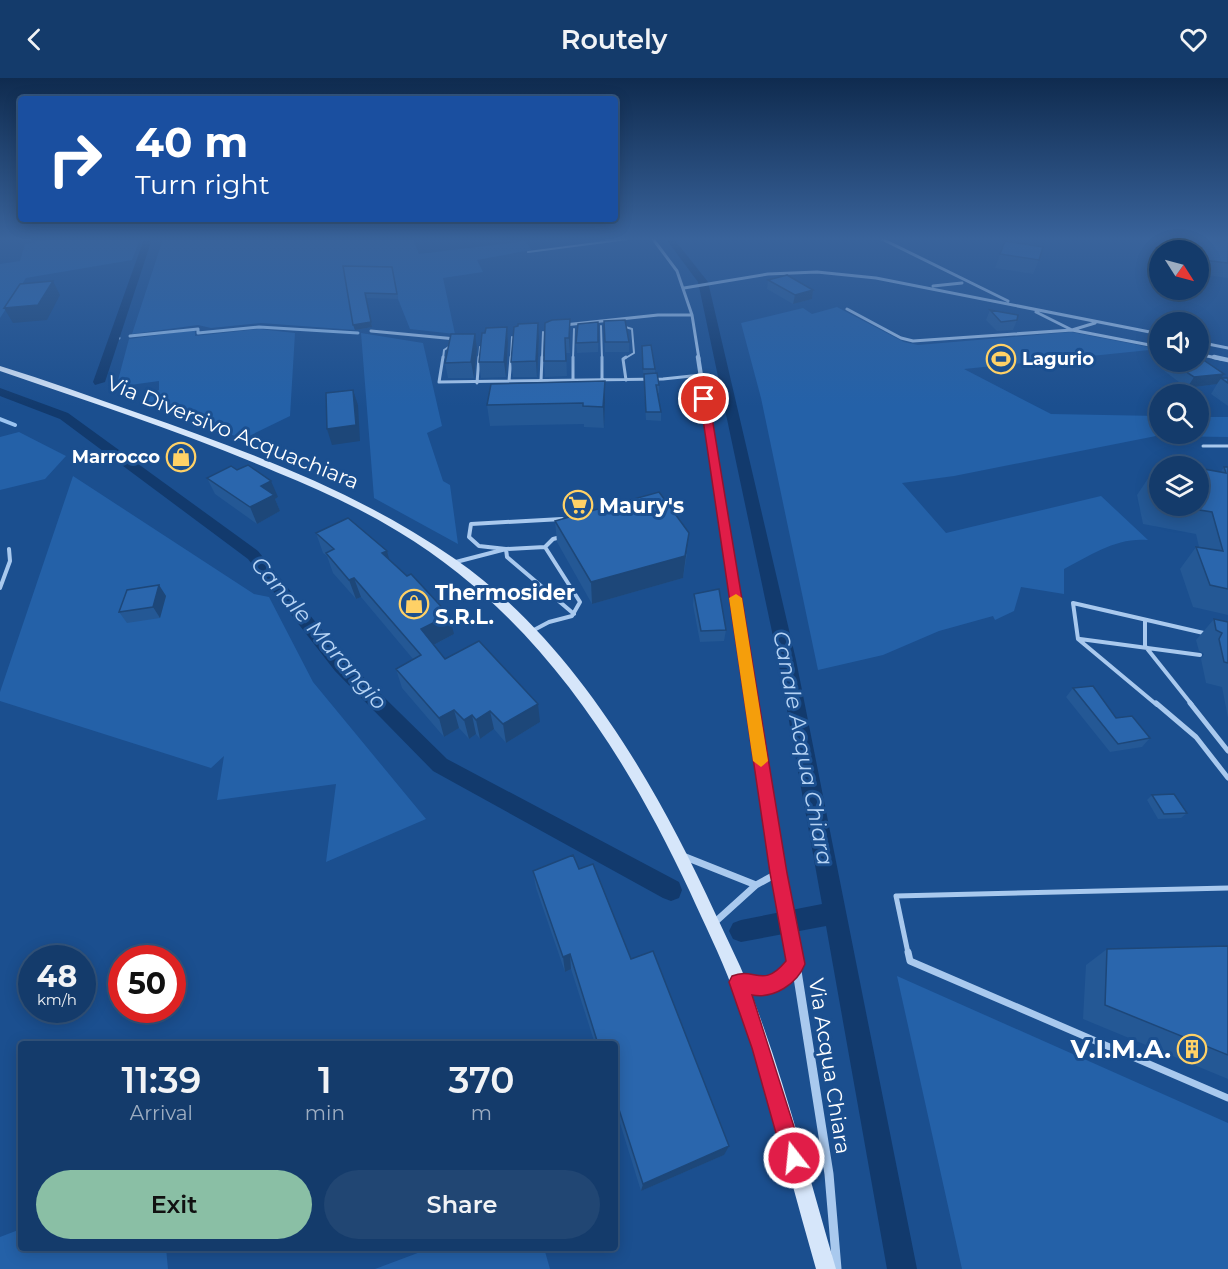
<!DOCTYPE html>
<html lang="en">
<head>
<meta charset="utf-8">
<style>
  :root { --surface:#143b6b; --page:#214673; --text:#f1f3f6; --muted:#9dadc1; --line:#33557e; --accent:#8abfa5 }
  body { margin:0; font-family:Montserrat,sans-serif; background:var(--page); color:var(--text); height:100vh; display:flex; flex-direction:column; font-size:22px; white-space:nowrap }
  * { box-sizing:border-box; margin:0 }
  p { font-size:20px; color:var(--muted) }
  .icon { flex:none; width:33px; height:33px; fill:none; stroke:currentColor; stroke-width:2; stroke-linecap:round; stroke-linejoin:round }
  .map { position:relative; flex:1; overflow:hidden }
  .sheet { position:absolute; left:18px; top:963px; width:600px; height:210px; display:flex; flex-direction:column; background:var(--surface); border-radius:6px; box-shadow:0 3px 15px #0003,0 0 0 2px var(--line) }
  .sheet>* { flex:none }
  .guide { position:absolute; left:18px; top:18px; width:600px; height:126px; border-radius:6px; box-shadow:0 3px 15px #0003,0 0 0 2px var(--line); background:#1a4fa0; color:#fff; overflow:hidden }
  .needle { width:39px; rotate:126deg }
  .tools { position:absolute; left:1149px; top:162px; display:grid; gap:12px }
  .tools a { display:grid; place-items:center; width:60px; height:60px; border-radius:50%; background:var(--surface); box-shadow:0 3px 15px #0003,0 0 0 2px var(--line); font-size:30px }
  .speed { position:absolute; left:18px; top:867px; display:flex; gap:12px; font-size:30px; font-weight:700; text-align:center }
  .speed>* { display:grid; place-content:center; width:78px; height:78px; border-radius:50%; background:var(--surface); box-shadow:0 3px 15px #0003,0 0 0 2px var(--line); line-height:1 }
  .speed small { font-size:15px; font-weight:400 }
  .speed .limit { border:9px solid #d22; background:#fff; color:#111 }
  .pin { position:absolute; display:grid; place-items:center; width:51px; height:51px; color:#fff; margin:-26px; border:3px solid #fff; border-radius:50%; box-shadow:0 2px 6px #0007 }
  .me { position:absolute; width:66px; margin:-33px; rotate:344deg; stroke-linejoin:round; filter:drop-shadow(0 0 4px #0008) }
  .turn { display:flex; align-items:center; gap:21px; height:126px; padding:0 18px; font-size:27px }
  .turn .icon { width:78px; height:78px; stroke-width:2.5 }
  .turn b { display:block; font-size:42px; line-height:51px }
  .eta { display:flex; justify-content:space-evenly; align-items:center; height:102px; text-align:center }
  .eta b { font-size:36px; font-weight:600; line-height:42px }
  .cta { display:flex; gap:12px; margin-top:auto; padding:12px 18px }
  .cta a { flex:1; height:69px; border-radius:36px; background:var(--accent); color:#111; font-size:24px; font-weight:600; line-height:69px; text-align:center }
  .cta a+a { background:var(--page); color:var(--text) }
  header { display:flex; justify-content:space-between; align-items:center; height:78px; padding:0 18px; background:var(--surface); font-size:27px; font-weight:600 }
  .map>svg:first-child { display:block }
  .green { fill:#2461a8 }
  .lines { fill:none; stroke-linecap:round; stroke-linejoin:round }
  .stream-far1 { stroke:#9cc4f0; stroke-width:3 }
  .stream { stroke:#9cc4f0; stroke-width:4 }
  .canal { fill:#123a6d; fill-rule:evenodd }
  .lane-far4 { stroke:#a9c9ee; stroke-width:2 }
  .lane-far3 { stroke:#a9c9ee; stroke-width:3 }
  .lane-far2 { stroke:#a9c9ee; stroke-width:4 }
  .lane-far1 { stroke:#a9c9ee; stroke-width:5 }
  .lane { stroke:#a9c9ee; stroke-width:7 }
  .street-far4 { stroke:#a9c9ee; stroke-width:3 }
  .street-far3 { stroke:#a9c9ee; stroke-width:4.5 }
  .street-far2 { stroke:#a9c9ee; stroke-width:5 }
  .street-far1 { stroke:#a9c9ee; stroke-width:7 }
  .street { stroke:#a9c9ee; stroke-width:9 }
  .secondary { fill:#d6e6fa; fill-rule:evenodd }
  .wall { fill:#245895 }
  .shaded-wall { fill:#1d4779 }
  .building { fill:#2a66ad; stroke:#1d4779; stroke-width:1.5 }
  .route { fill:#e11d48; stroke:#92132f; stroke-width:1.5 }
  .slow { fill:#f59e0b }
  .labels { text-anchor:middle; dominant-baseline:central; stroke-width:6; stroke-linejoin:round; paint-order:stroke }
  .far-poi-label { font-size:18px; font-weight:bold; fill:#fff; stroke:#1b4f8f; text-anchor:start }
  .street-label { font-size:21px; fill:#fff; stroke:#1b4f8f }
  .poi-label { font-size:21px; font-weight:bold; fill:#fff; stroke:#1b4f8f; text-anchor:start }
  .water-label { font-size:22px; font-style:italic; fill:#b5d3f5; stroke:#1b4f8f }
  .near-poi-label { font-size:26px; font-weight:bold; fill:#fff; stroke:#1b4f8f; text-anchor:end }
</style>
</head>
<body>
<header><svg class="icon" aria-label="back" viewBox="0 0 24 24"><path d="M15 5l-7 7 7 7"/></svg>Routely<svg class="icon" aria-label="heart" viewBox="0 0 24 24"><path d="M12 20l-8-8c-3-5 5-10 8-4 3-6 11-1 8 4z"/></svg></header>
<div class="map">
<svg width="1228" height="1191" viewBox="0 0 1228 1191">
  <rect width="100%" height="100%" fill="#1b4f8f"/>
  <path class="green" d="M54,161H140L132,182L26,200L0,240V186L20,183L25,166Z
    M163,161H413L419,176L526,163L531,172L477,182L483,194L443,200L455,256L410,251L398,221L393,193H344L355,252L261,245L211,250L198,247L132,256Z
    M837,229L904,264L918,267L1071,254L1159,271L964,291L1051,336L1159,338L1160,356H1198L1199,339H1228V359L1156,358L954,398L902,405L946,455L1101,418L1148,462C1117,459 1091,477 1064,491V516L1021,509L1014,533L995,542L993,538L939,553L883,577L818,592L761,320L741,245L803,230L812,236Z
    M259,251L295,255L290,338L243,361L141,323L147,317L159,312V303L123,308L117,306L129,261L195,252V258Z
    M361,255L423,265L442,348L427,355L443,403L450,407L458,466L374,420Z
    M19,354L66,378L45,401L0,412V359Z
    M73,398L254,516L269,519L313,604L426,741L326,784L336,706L217,722L224,678L211,690L0,623V614Z
    M897,898L1228,1045V1191H962Z
    M21,1151V1170H166L168,1191H0V1159Z
    M431,1170H544L550,1191H375Z"/>
  <g class="lines">
    <path class="stream-far1" d="M130,258L198,251V255L259,249L358,255
      M114,260H119"/>
    <path class="stream" d="M0,341L15,347"/>
    <path class="canal" d="M144,161H152L105,304L95,307L93,304Z
      M666,161H674L708,204L796,582L917,1191H887L826,848L741,864L733,861L729,853L733,845L741,842L822,826L778,582L698,204Z
      M0,310L68,335L258,473L347,583L447,681L679,804L682,812L679,820L671,823L663,820L433,693L335,593L248,481L60,341L0,318Z"/>
    <path class="lane-far4" d="M528,174L628,161
      M601,248L602,281
      M622,248L632,251L634,275L624,281
      M443,281L444,272L453,266
      M479,281L480,269
      M511,281L512,259
      M542,281L543,254
      M573,281L574,251"/>
    <path class="lane-far3" d="M443,279L439,304L663,301L701,297
      M602,279V301
      M573,302V279
      M626,302L623,281L626,279
      M509,303L511,279
      M541,303L542,279
      M477,305L479,279
      M1203,368H1228"/>
    <path class="lane-far2" d="M562,441L471,446L469,459L479,468L506,471L507,479L574,536
      M545,469L553,461L561,459
      M452,485L506,471L545,469L580,524L572,538L549,544L532,553
      M0,510L10,483L9,471
      M1145,542V568L1192,627
      M1080,561L1200,577
      M1157,627L1078,561L1073,525L1208,556"/>
    <path class="lane-far1" d="M1156,625L1196,659L1228,700
      M1190,625L1228,673
      M908,875L896,818L1228,810"/>
    <path class="lane" d="M908,874L910,883L1228,1020"/>
    <path class="street-far4" d="M653,161L677,193L692,237L699,281
      M882,161L1008,223
      M933,208L962,205
      M684,210L768,196L817,194L876,200L1160,256
      M847,231L901,260L913,263L1072,252L1160,269
      M1036,234L1072,252L1095,245
      M564,247L658,237H692
      M371,253L456,261
      M1198,264L1228,270
      M1198,276L1221,281"/>
    <path class="street-far3" d="M698,279L722,433
      M1214,279L1228,282"/>
    <path class="street-far2" d="M722,431L752,627"/>
    <path class="street-far1" d="M752,625L778,795L794,875
      M683,778L756,807L778,795
      M714,845L756,807"/>
    <path class="street" d="M794,874L829,1096L837,1191
      M742,905C766,909 780,904 796,886"/>
    <path class="secondary" d="M0,288C46,302 92,319 138,335C247,373 359,414 455,481C573,563 656,706 715,835C726,859 738,882 748,907C784,999 808,1096 836,1191H816C789,1097 766,1001 732,909C720,877 704,845 690,814C623,671 536,537 399,454C360,430 318,411 276,394C186,355 92,325 0,293Z"/>
  </g>
  <path class="wall" d="M1196,161H1217L1228,162V200L1198,196V172H1190Z
    M1005,163L1039,182L1033,196L995,190Z
    M343,188L392,189L398,221L366,220L372,249L355,252Z
    M768,202L813,212L812,221L793,226L767,211Z
    M990,232L1017,242L1013,252L997,253L986,242Z
    M604,243L629,264V274H605Z
    M598,244V274L577,275L576,265Z
    M538,245L539,260L537,299H513L511,284Z
    M545,245L570,256V275H566L567,298L545,299L544,283Z
    M507,249L508,264L506,299L481,300L479,284L485,255Z
    M477,271L474,300H448L445,285Z
    M642,273L655,291V295L659,307V315H657L661,334V343L646,342Z
    M1168,284H1198L1221,300H1228V328L1211,316L1217,306L1187,310L1163,292Z
    M605,303L604,350L584,349V346L490,348L487,327Z
    M1224,389H1228V537L1193,529L1180,491L1196,469H1199L1196,456L1143,446L1137,417L1151,396L1160,397V428H1198Z
    M207,400L278,419L275,421L280,433L257,446L215,416Z
    M555,443L687,476L683,500L592,526L557,464Z
    M316,455L389,481L454,556L434,567L445,581L540,644L506,665L494,651L480,661L476,656L469,661L459,650L444,659L402,610L396,591L413,581L361,519L356,521L333,495L327,478L323,475Z
    M159,507L166,518L160,540L127,545L119,534Z
    M694,516L726,552L724,563L700,564L693,527Z
    M1214,541L1228,544V640L1222,609L1206,605L1201,581L1204,576L1199,573L1196,562Z
    M1073,610L1116,640L1150,660L1142,669L1110,674L1066,619Z
    M1152,717L1187,735L1181,740L1158,741L1147,722Z
    M579,791L631,881L724,1077L641,1113L615,1029V966H595L571,891L565,894L536,810L533,793Z
    M1228,868V1001L1083,941L1086,887L1107,871Z"/>
  <path class="shaded-wall" d="M53,203L60,217L47,242L13,245L4,230Z
    M813,212L812,221L793,226L795,217Z
    M365,215L372,249L355,252L353,247Z
    M570,241V275L569,260Z
    M538,245L539,260L537,299L536,283Z
    M507,249L508,264L506,299L504,284Z
    M475,256L477,271L474,300L471,284Z
    M1224,296L1217,306L1187,310L1194,299Z
    M605,303V324L604,350L603,329Z
    M353,312L358,327L360,363L332,367L327,351Z
    M271,403L278,419L275,421L280,433L257,446L250,429L261,408Z
    M689,455L683,500L592,526L591,504Z
    M387,473L392,492L382,475Z
    M354,500L361,519L356,521L349,502Z
    M159,507L166,518L160,540L153,529Z
    M449,537L454,556L426,571L421,551Z
    M538,626L540,644L506,665L503,646Z
    M454,632L459,650L444,659L439,640Z
    M490,633L494,651L480,661L476,642Z
    M472,637L476,656L469,661L464,642Z
    M570,876L571,891L565,894L563,879Z
    M729,1068L724,1077L641,1113L643,1106Z"/>
  <path class="building" d="M1198,161H1217L1228,162V185L1203,182Z
    M1005,163L1043,169L1039,182L1000,176Z
    M343,188L392,189L397,216L365,215L371,244L353,247Z
    M787,197L813,212L795,217L768,202Z
    M53,203L38,227L4,230L20,206Z
    M990,232L1018,237L1017,242L1001,244Z
    M570,241L569,260H565L566,283H544L545,245L552,242Z
    M625,242L629,264H605L604,243Z
    M598,244V264L576,265L578,246Z
    M538,245L536,283L511,284L514,249L518,248V246Z
    M507,249L504,284H479L482,255H485L486,250Z
    M451,256H475L471,284L445,285Z
    M651,267L655,291H643L642,268Z
    M1199,279L1224,296L1194,299L1171,284H1198Z
    M657,295L659,307H656L661,334H646L644,296Z
    M1221,300H1228V305Z
    M605,303L603,329L583,328V325L487,327L491,306Z
    M353,312L356,347L327,351L326,315Z
    M248,387L271,403L261,408L274,417L250,429L207,400L231,388L237,392Z
    M1224,389H1228V511L1210,507L1196,469L1223,473L1212,434L1174,428H1198V390L1226,395Z
    M1151,396L1160,397V425L1157,424Z
    M659,414L689,455L685,478L591,504L555,443Z
    M348,440L387,473L382,475L407,498L411,496L449,537L421,551L445,581L479,563L538,626L503,646L490,633L476,642L472,637L464,642L454,632L439,640L396,591L421,577L354,500L349,502L326,475L334,471L316,455Z
    M159,507L153,529L119,534L127,512Z
    M719,511L726,552L701,553L694,516Z
    M1214,541L1228,544V585L1224,584L1219,561L1222,555L1216,552Z
    M1093,608L1116,640L1132,638L1150,660L1118,666L1073,610Z
    M1174,716L1187,735L1164,736L1152,717Z
    M573,777L579,791L593,786L631,881L653,873L729,1068L643,1106L615,1019V966H598L570,876L563,879L533,793Z
    M1228,868V977L1105,927L1107,871Z"/>
  <linearGradient id="sky" x2="0" y2="1"><stop stop-color="#0f2b4f"/><stop offset="0.49" stop-color="#39639b"/><stop offset="1" stop-color="#39639b" stop-opacity="0"/></linearGradient>
  <rect width="1228" height="328" fill="url(#sky)"/>
  <path class="route" d="M704,318L709,321L787,795L805,886C797,906 774,921 752,917L804,1080L801,1088L794,1091L786,1088L783,1080L752,970L729,904L732,898C755,888 762,912 786,883L770,795L700,321Z"/>
  <path class="slow" d="M736,516L742,520L768,683L761,689L753,683L729,520Z"/>
  <defs>
    <g id="stadium-ring" transform="scale(1.5)"><circle r="9.5" fill="#1b4f8f" stroke="#ffd166" stroke-width="1.5"/><path d="M0-5a6.5 5 0 1 0 0 10a6.5 5 0 1 0 0-10ZM-3.5-1.8h7v3.6h-7Z" fill="#ffd166"/></g>
    <g id="shop-ring" transform="scale(1.5)"><circle r="9.5" fill="#1b4f8f" stroke="#ffd166" stroke-width="1.5"/><path d="M-5-2.5h2.3a2.7 3.5 0 0 1 5.4 0H5L5.5 6h-11ZM-1.5-2.5h3a1.5 2.3 0 0 0-3 0Z" fill="#ffd166"/></g>
    <g id="supermarket-ring" transform="scale(1.5)"><circle r="9.5" fill="#1b4f8f" stroke="#ffd166" stroke-width="1.5"/><path d="M-6-5.5h2.5l.6 2H6L4.5 2H-2.5L-4.4-4H-6ZM-1.5 3.2a1.3 1.3 0 1 0 .1 0ZM3 3.2a1.3 1.3 0 1 0 .1 0Z" fill="#ffd166"/></g>
    <g id="building-ring" transform="scale(1.5)"><circle r="9.5" fill="#1b4f8f" stroke="#ffd166" stroke-width="1.5"/><path d="M-4-6H4V6H1V3H-1V6H-4ZM-2.5-4.3h1.7v1.8h-1.7ZM.8-4.3h1.7v1.8H.8ZM-2.5-1h1.7V.8h-1.7ZM.8-1h1.7V.8H.8Z" fill="#ffd166"/></g>
  </defs>
  <g fill-rule="evenodd">
    <use href="#stadium-ring" x="1001" y="281"/>
    <use href="#shop-ring" x="181" y="379"/>
    <use href="#supermarket-ring" x="578" y="427"/>
    <use href="#shop-ring" x="414" y="526"/>
    <use href="#building-ring" x="1192" y="971"/>
  </g>
  <g class="labels">
    <g class="far-poi-label">
      <text x="1022" y="281">Lagurio</text>
      <text x="160" y="379" text-anchor="end">Marrocco</text>
    </g>
    <g class="street-label">
      <text transform="translate(233 354) rotate(22)">Via Diversivo Acquachiara</text>
      <text transform="translate(830 988) rotate(81)">Via Acqua Chiara</text>
    </g>
    <g class="poi-label">
      <text x="599" y="427">Maury's</text>
      <text x="435" y="514">Thermosider<tspan x="435" dy="24">S.R.L.</tspan></text>
    </g>
    <g class="water-label">
      <text transform="translate(319 555) rotate(49)">Canale Marangio</text>
      <text transform="translate(803 670) rotate(79)">Canale Acqua Chiara</text>
    </g>
    <g class="near-poi-label">
      <text x="1171" y="971">V.I.M.A.</text>
    </g>
  </g>
</svg>
<div class="tools">
<a><svg class="needle" viewBox="-14 -14 28 28"><path d="M0-13l5 13h-10z" fill="#e53935"/><path d="M0 13l5-13h-10z" fill="#9dadc1"/></svg></a>
<a><svg class="icon" aria-label="sound" viewBox="0 0 24 24"><path d="M4 9h4l5-4v14l-5-4H4zM17 9q2 3 0 6"/></svg></a>
<a><svg class="icon" aria-label="search" viewBox="0 0 24 24"><circle cx="10" cy="10" r="6"/><path d="M15 15l6 6"/></svg></a>
<a><svg class="icon" aria-label="layers" viewBox="0 0 24 24"><path d="M12 4l9 5-9 5-9-5zM3 14l9 5 9-5"/></svg></a>
</div>
<div class="speed"><div>48<small>km/h</small></div><div class="limit">50</div></div>
<div class="pin" style="left:704px;top:321px;background:#d93025"><svg class="icon" aria-label="arrive" viewBox="0 0 24 24"><path d="M6 21V4h12l-3 4 3 4H6"/></svg></div>
<svg class="me" style="left:794px;top:1080px" viewBox="-20 -20 40 40"><circle r="17" fill="#e11d48" stroke="#fff" stroke-width="3"/><path d="M0-11L8 9 0 5-8 9z" fill="#fff"/></svg>
<div class="guide">
<div class="turn"><svg class="icon" aria-label="right" viewBox="0 0 24 24"><path d="M7 20v-9h11M14 6l5 5-5 5"/></svg><div><b>40 m</b>Turn right</div></div>
</div>
<section class="sheet">
<div class="eta">
<div><b>11:39</b><p>Arrival</p></div>
<div><b>1</b><p>min</p></div>
<div><b>370</b><p>m</p></div>
</div>
<div class="cta"><a>Exit</a><a>Share</a></div>
</section>
</div>
</body>
</html>
